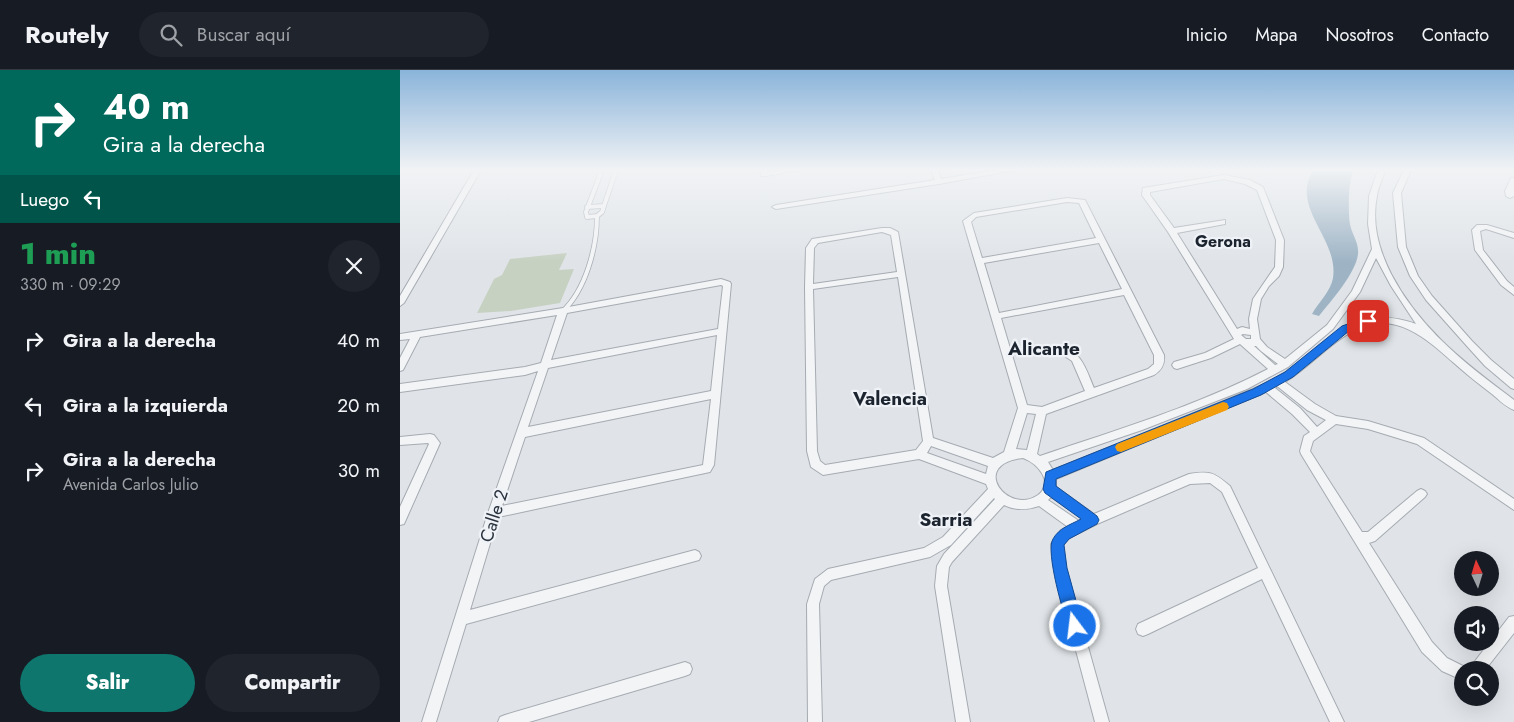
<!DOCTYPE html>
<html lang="es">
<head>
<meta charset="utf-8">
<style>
  :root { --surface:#171b24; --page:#20242c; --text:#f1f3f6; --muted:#9ea1a6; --line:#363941; --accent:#0f766e }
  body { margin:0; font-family:Jost,sans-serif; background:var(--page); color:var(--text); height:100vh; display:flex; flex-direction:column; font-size:19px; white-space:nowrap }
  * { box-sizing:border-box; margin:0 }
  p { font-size:16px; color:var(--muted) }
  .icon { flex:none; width:28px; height:28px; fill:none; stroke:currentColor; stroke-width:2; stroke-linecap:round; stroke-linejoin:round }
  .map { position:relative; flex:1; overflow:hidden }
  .drawer { display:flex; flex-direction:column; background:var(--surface); width:400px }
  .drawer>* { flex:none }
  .hud { background:#00695c; color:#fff; overflow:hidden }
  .needle { width:32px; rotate:356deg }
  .fabs { position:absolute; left:1054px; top:481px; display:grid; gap:10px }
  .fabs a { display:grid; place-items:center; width:45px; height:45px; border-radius:50%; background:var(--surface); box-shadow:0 5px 20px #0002; font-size:25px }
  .pin { position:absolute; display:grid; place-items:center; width:42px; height:42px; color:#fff; margin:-21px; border-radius:10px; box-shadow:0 2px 8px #0006 }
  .me { position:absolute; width:55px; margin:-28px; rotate:345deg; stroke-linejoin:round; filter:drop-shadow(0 0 4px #0008) }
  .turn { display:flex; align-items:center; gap:18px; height:105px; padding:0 20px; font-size:22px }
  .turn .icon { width:65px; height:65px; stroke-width:2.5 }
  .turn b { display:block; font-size:35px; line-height:42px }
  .then { display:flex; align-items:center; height:48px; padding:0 20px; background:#0003; gap:10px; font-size:19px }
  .round { display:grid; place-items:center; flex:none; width:52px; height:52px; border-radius:26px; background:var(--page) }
  .overview { display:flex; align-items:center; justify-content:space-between; height:85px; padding:0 20px }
  h1 { font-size:30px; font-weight:800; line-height:38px; color:#1e9e55 }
  .cta { display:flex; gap:10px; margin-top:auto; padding:10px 20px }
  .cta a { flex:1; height:58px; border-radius:30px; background:var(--accent); color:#fff; font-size:20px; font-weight:800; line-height:58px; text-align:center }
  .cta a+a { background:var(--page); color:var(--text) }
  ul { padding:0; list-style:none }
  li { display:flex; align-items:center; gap:15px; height:65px; padding:0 20px }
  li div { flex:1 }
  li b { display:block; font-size:19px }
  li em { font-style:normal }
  header { display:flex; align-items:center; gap:30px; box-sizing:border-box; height:70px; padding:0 25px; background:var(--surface); border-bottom:1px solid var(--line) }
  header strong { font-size:24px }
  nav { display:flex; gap:28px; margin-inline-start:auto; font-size:18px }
  .search { width:350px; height:45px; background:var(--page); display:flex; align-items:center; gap:12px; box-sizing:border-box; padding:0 18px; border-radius:28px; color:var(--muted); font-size:19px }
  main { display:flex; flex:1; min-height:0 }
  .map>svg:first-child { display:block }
  .green { fill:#c7d1c2 }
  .water { fill:#9eb4c5 }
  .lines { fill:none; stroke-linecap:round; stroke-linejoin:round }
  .service-casing { stroke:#a6abb2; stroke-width:5.5 }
  .minor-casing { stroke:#a6abb2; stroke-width:2 }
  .service { stroke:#f2f4f6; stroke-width:4 }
  .minor { fill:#f2f4f6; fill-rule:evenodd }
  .route { fill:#1a73e8; stroke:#114b97 }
  .slow { fill:#f59e0b }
  .labels { text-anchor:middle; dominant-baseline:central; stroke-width:4.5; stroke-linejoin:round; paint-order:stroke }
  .far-neighbourhood-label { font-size:16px; font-weight:bold; fill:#1c242f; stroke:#eff2f6 }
  .street-label { font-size:18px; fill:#2a333e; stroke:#eff2f6 }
  .neighbourhood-label { font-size:19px; font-weight:bold; fill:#1c242f; stroke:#eff2f6 }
</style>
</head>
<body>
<header>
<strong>Routely</strong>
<div class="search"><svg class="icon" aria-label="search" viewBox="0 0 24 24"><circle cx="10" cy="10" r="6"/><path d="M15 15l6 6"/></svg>Buscar aquí</div>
<nav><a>Inicio</a><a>Mapa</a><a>Nosotros</a><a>Contacto</a></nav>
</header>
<main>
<section class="drawer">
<div class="hud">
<div class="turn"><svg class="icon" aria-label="right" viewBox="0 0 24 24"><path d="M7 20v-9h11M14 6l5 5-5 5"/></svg><div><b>40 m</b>Gira a la derecha</div></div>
<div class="then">Luego<svg class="icon" aria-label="left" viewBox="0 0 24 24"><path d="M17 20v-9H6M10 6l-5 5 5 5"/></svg></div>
</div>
<div class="overview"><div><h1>1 min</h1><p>330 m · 09:29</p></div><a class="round"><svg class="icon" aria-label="close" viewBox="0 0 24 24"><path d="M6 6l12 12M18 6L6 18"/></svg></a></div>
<ul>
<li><svg class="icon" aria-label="right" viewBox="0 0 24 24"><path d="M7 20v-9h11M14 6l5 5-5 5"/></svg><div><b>Gira a la derecha</b></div><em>40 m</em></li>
<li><svg class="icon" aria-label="left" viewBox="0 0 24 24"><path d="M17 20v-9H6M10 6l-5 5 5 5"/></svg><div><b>Gira a la izquierda</b></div><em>20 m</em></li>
<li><svg class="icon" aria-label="right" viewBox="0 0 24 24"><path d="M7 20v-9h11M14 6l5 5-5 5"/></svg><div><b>Gira a la derecha</b><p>Avenida Carlos Julio</p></div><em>30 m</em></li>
</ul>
<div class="cta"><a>Salir</a><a>Compartir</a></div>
</section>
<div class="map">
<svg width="1114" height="652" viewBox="0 0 1114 652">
  <rect width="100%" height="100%" fill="#e0e4e8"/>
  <path class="green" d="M167,183L159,200L174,199L160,233L111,241L77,243L94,209L102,205L110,189Z"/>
  <path class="water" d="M913,100H954C948,108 948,144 950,154C952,165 959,172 958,184C956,203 931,231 919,246L912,244C918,233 931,221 933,208C939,168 890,139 913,100Z"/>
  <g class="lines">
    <g class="service-casing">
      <path id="service" d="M202,100L186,142L187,147L197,146L202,142L216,100
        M187,137L204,136
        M163,241C186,219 197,177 197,146"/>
    </g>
    <g class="minor-casing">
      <path id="minor" d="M74,100H81L4,233L0,236V226Z
        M360,100H367V102L399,100L366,106H361Z
        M531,100H538L541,109L596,100H615L539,114L376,139L372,137L376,135L535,110Z
        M978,100H985C983,109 978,117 977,126C966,179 1005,234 1041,270C1063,292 1089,311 1114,330V340C1106,337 1099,330 1092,324C1079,314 1066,304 1054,293C1028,270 997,241 959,258C931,271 911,296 885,312L915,334L936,346L968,351L1024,368L1114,429V440L1017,374L968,359L936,354L913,371L910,381L962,462H968L1017,421L1021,419L1025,421L1027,424L1025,427L975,471L969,473L1032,572L1047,588L1067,598L1068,600H1062V610L1042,601L1022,582L901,384L900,381L904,366L910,362L892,344L866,322L656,409V417L694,444L789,404C811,401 813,402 830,416L944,652H930L862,509L748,564L743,566L738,564L736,559L738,554L858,498L822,422L810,413L790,414L697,454L669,468L663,475L666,498L709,652H695L654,498L651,474L661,460L668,457L639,436C627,440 616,441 604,435L552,492L549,497L547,516L570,652H556L535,516L537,496L544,484L595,429L594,428L551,475L530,487L431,510L424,516L419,534L422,652H408L407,534L415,509L428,499L524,478L543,467L588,419L586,414L519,389L423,405L411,397L407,381L405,217L406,178L412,169L482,158H490L498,162L533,368L593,388L604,382L618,338L563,151L574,143L667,128L685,130L764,285C765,294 762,300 754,305L646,344L637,384L640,386C716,360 797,336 868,299L840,274L811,288L777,299L774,298L772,295L774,292L805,283L834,269L768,162L742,125L743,118L824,105L850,110L863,117L884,170L883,197L879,206L869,216L861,229L857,249L860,269L867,277L885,289L927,255L952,221L972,179L968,154L969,126ZM824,109L845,114L857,120L876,170L875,197L853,229L849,249L850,259L842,257L837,259L777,163L825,154V150L774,158L750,125V122ZM667,132L679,133L696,168L582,188L571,152L576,147ZM482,162L491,165L497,202L413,214L414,178L418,173ZM699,173L722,219L599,243L584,193ZM976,188L991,216L1016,254C953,232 930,271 884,303C874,310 864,314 853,319L653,400L648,392L742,360L847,319L888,297L933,259L960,222ZM498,207L523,371L516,380L425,395L420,391L417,381L413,219ZM724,225L754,285V294L748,299L694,318C688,305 681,277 662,281L660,283L672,291L685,321L642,337L627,335L601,248ZM843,264L851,265V269H846L841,265ZM854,276H856L861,281L878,294L875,295ZM877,316L907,340L926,350L917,357L900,338L875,318ZM627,343L636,344L627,380L616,379ZM531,376L588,396L586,404L527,383ZM623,388C637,393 655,412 638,425C608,446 568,394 623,388ZM651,427L683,449L679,451L648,430Z
        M1004,100H1011L1001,123L1006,177L1018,206L1032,226L1072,271L1091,290L1114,309V319L1111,318L1085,296L1066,275L1026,230L1010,206L998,177L993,123Z
        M1111,108H1114V126L1110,128L1106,126L1105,121Z
        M1077,155H1087L1114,163V168L1086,159L1080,161L1083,180L1107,211L1114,217V225L1101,215L1075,180L1072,160Z
        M321,209L330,212L331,214L314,395L310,402L98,447L70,540L295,480L299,482L301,486L299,490L66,554L36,652H22L88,443L138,301L125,305L0,322V314L125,297L141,293L157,245L20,267L3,300L0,301V288L10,269L0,270V264L163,238ZM321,215L323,216L318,259L151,290L167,243ZM317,265L311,321L128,357L148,298ZM311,329L303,395L102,436L125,367Z
        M30,364L34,365L40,373L4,454L0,455V437L29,374L28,373L0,375V367Z
        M1114,546V563L1085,600H1070L1072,595L1109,547Z
        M285,592L290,594L292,599L290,604L285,606L129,652H98L100,647L105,645Z"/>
    </g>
    <use href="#service" class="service"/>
    <use href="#minor" class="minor"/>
  </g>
  <linearGradient id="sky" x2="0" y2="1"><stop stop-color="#8ab4da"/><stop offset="0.52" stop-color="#f1f3f5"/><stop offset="1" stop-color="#f1f3f5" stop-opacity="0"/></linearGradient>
  <rect width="1114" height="192" fill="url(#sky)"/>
  <path class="route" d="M968,247L973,251L971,253L949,261L893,307L861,325L656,409V416L697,446L699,450L697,454L669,469L664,475L667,498L683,556L681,561L675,563L670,561C664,547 645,481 653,469C659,458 670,455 681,449L645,423L643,419L646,402L853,319L885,302L942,256Z"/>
  <path class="slow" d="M823,332L827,333L829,337L827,340L721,382L717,381L715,377L717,374Z"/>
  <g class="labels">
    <g class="far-neighbourhood-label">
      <text x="823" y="171">Gerona</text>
    </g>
    <g class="street-label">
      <text transform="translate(94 446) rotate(-72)">Calle 2</text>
    </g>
    <g class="neighbourhood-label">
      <text x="644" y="278">Alicante</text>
      <text x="490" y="328">Valencia</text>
      <text x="546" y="449">Sarria</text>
    </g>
  </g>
</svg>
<div class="fabs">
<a><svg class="needle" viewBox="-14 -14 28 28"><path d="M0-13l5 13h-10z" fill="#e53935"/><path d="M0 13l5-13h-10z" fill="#9ea1a6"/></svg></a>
<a><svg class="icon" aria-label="sound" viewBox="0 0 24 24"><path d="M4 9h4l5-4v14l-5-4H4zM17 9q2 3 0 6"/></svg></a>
<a><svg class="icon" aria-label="search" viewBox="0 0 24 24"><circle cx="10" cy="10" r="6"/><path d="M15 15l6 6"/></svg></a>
</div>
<div class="pin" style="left:968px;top:251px;background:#d93025"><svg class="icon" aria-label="arrive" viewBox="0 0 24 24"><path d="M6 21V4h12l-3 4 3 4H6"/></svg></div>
<svg class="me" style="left:675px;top:556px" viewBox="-20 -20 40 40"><circle r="17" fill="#1a73e8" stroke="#fff" stroke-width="3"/><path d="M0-11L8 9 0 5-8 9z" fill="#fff"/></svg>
</div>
</main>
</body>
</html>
